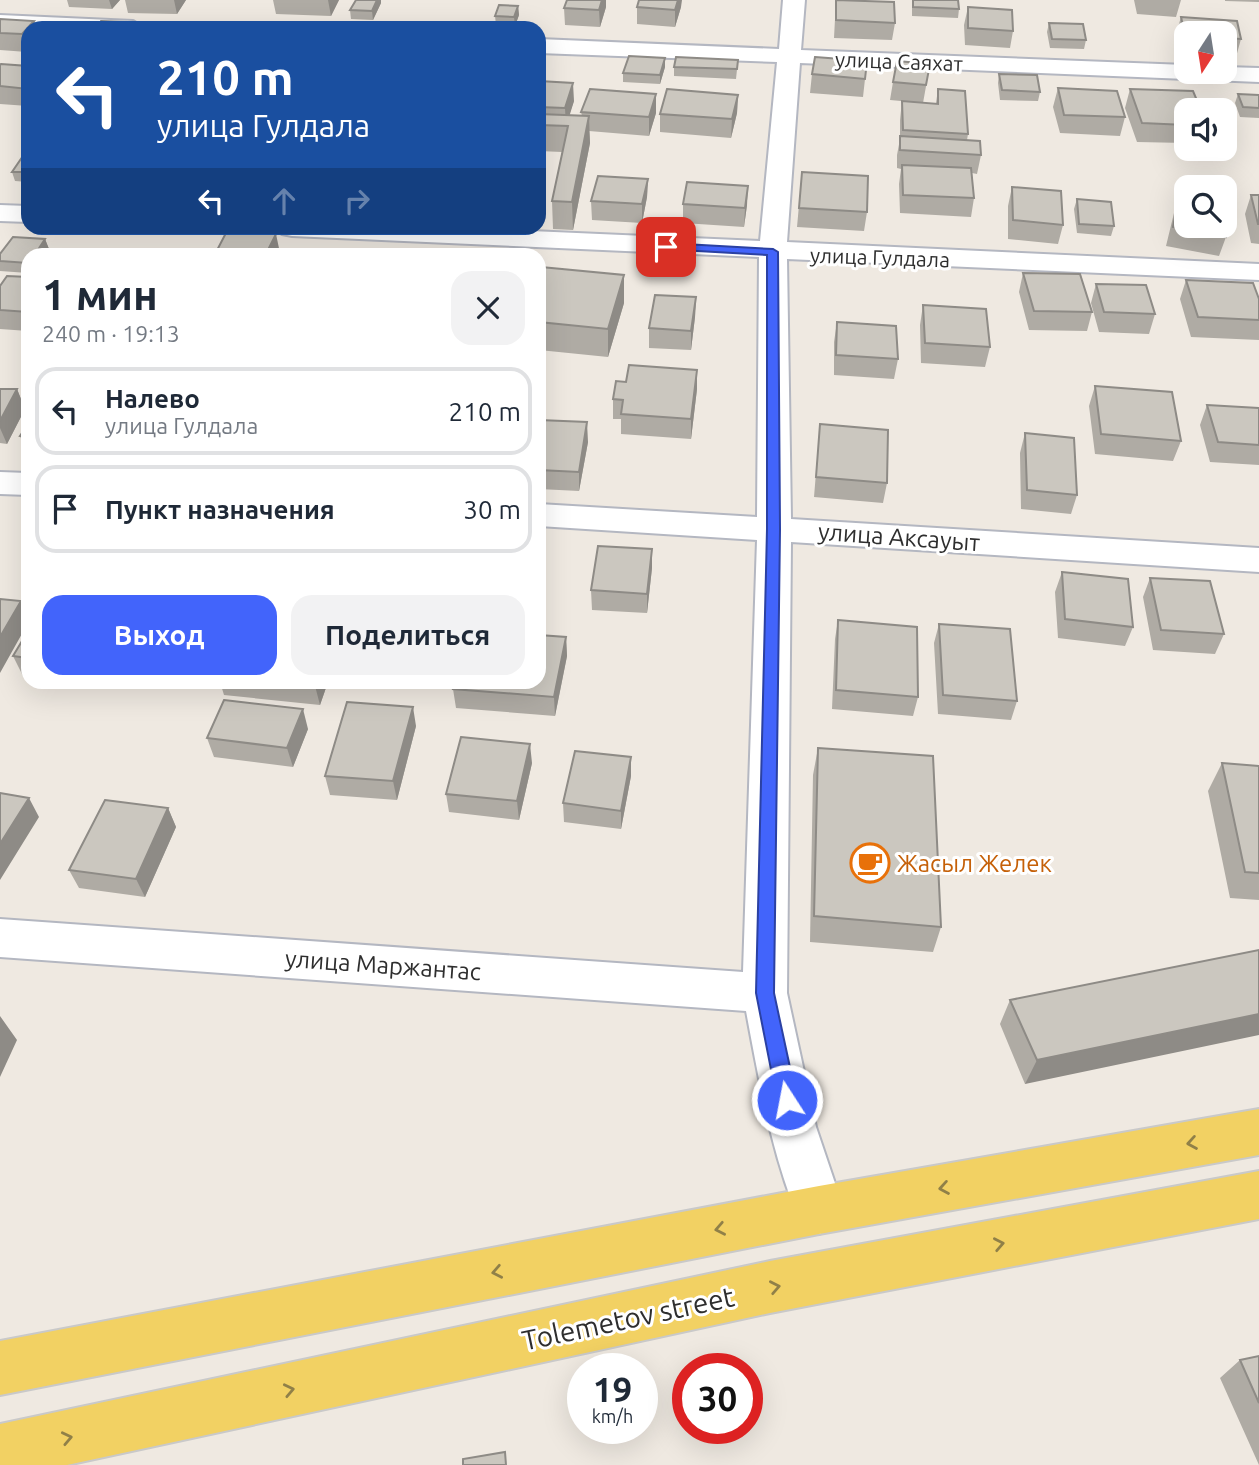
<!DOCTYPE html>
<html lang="ru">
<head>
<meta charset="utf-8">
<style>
  :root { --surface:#fff; --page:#f2f2f3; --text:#1f2937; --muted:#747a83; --line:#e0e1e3; --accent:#4264fb }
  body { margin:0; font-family:Ubuntu,sans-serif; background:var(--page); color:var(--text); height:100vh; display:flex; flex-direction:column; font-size:26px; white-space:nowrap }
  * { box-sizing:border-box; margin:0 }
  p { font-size:23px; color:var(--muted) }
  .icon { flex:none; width:38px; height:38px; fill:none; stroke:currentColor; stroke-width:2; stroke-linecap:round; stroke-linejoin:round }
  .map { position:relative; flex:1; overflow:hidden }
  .sheet { position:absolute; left:21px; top:248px; width:525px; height:441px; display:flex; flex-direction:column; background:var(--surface); border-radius:21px; box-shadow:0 7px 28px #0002 }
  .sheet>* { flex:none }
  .hud { position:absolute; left:21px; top:21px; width:525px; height:214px; border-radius:21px; box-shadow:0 7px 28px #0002; background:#1a4fa0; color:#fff; overflow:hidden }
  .needle { width:46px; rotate:192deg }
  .fabs { position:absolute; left:1174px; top:21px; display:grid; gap:14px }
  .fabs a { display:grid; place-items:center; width:63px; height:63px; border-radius:14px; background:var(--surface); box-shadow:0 7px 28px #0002; font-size:35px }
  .speed { position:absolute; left:567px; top:1353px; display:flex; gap:14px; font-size:35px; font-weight:700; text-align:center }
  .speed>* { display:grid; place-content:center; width:91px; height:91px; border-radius:50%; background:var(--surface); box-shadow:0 7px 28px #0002; line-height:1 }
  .speed small { font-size:18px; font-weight:400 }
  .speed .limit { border:10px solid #d22; background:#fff; color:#111 }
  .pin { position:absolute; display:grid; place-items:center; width:60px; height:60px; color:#fff; margin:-30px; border-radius:14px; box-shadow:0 4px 10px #0006 }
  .me { position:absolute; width:77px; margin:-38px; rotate:349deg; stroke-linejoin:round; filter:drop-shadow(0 0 5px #0008) }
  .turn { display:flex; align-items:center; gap:24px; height:147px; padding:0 21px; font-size:32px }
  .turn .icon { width:91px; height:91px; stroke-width:2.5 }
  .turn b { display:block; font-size:49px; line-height:60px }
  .lanes { display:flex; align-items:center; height:66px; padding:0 21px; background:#0003; justify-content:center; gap:35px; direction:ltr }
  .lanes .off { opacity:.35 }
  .round { display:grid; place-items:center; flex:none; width:74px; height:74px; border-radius:21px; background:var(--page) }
  .summary { display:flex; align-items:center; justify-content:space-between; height:119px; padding:0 21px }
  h1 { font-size:42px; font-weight:600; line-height:52px }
  .button { display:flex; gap:14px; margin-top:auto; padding:14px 21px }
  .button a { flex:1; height:80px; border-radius:21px; background:var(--accent); color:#fff; font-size:28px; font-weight:600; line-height:80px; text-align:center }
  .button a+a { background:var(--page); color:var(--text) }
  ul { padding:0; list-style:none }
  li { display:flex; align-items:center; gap:21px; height:88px; margin:0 14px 10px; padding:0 7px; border:4px solid var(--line); border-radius:21px }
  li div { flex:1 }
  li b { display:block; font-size:26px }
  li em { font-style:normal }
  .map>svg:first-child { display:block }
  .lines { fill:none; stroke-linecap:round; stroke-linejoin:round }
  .minor-casing { stroke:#b4b7c1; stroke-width:4 }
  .major-casing { stroke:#c9c9c9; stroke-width:4 }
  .minor { fill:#fff; fill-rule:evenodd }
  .major { fill:#f2d163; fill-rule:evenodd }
  .wall { fill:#afaba4 }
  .shaded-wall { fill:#8e8b86 }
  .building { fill:#cbc7bf; stroke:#8e8b86; stroke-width:2 }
  .oneway { stroke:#908048 }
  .route { fill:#4264fb; stroke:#2b41a3; stroke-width:2 }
  .labels { text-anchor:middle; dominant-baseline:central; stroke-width:6; stroke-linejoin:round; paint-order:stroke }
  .far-street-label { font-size:21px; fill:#2e2e2e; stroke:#fff }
  .street-label { font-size:24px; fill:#2e2e2e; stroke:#fff }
  .food-label { font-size:24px; fill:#c56008; stroke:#fff; text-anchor:start }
  .near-street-label { font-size:28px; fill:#2e2e2e; stroke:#fff }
</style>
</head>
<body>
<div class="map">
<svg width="1259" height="1465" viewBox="0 0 1259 1465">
  <rect width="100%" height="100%" fill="#efe9e1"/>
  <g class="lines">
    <g class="minor-casing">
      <path id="minor" d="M783,0H805L801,50L1186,65V72H1225V67L1259,68V82L800,63L787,242L1259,264V280L787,259L791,519L1259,548V572L791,542L787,993L816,1127L844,1210L836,1227L819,1234L802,1227C772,1158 760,1085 746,1011L0,957V919L743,972L757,540L539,526V504L757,517L759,257L292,236L282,234L279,228H460L760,241L777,62L539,53V39L779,49Z
        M0,15L133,21L144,28L0,29Z
        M0,205L28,206V222L0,221Z
        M0,472L28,473V495L0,494Z"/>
    </g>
    <g class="major-casing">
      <path id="major" d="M1259,1109V1155L819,1234L0,1395V1341L819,1186Z
        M1259,1171V1219L770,1313L67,1465H0V1424L770,1261Z"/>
    </g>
    <use href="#minor" class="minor"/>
    <use href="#major" class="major"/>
  </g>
  <path class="wall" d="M67,0H120L112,9L69,7Z
    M125,0H186L177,14L128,13Z
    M273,0H339L331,16L276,14Z
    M356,0H381V3L373,20L351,19L350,10Z
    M836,0L895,23L892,40L834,38Z
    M912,0H958L959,9L958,18L912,16Z
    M1134,0H1181L1176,17L1137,14Z
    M1225,0H1259V2L1225,1Z
    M518,6L519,15L515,26L496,25L495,16Z
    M606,7L600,27L565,25L564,8Z
    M637,7H681L675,27L637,24Z
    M968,7L1013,31L1010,48L965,45L964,25Z
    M1181,17L1241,39L1236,57L1225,56V33H1186V53H1179L1176,34Z
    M0,19L34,21L36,28H28L27,52L0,50Z
    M1049,23L1086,40L1084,49L1050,48L1047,32Z
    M665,58V67L660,84L623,82V73Z
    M738,60L736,79L674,76V67Z
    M867,61L863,97L810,93L812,74Z
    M930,64L923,103H936L938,89L968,134L967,140L981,155L977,174L972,173L974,198L971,217L900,213L899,184L901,169L897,168V155L900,139V120L902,101L912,102L890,100L893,82Z
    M0,65L28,66V106L0,104Z
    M999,74L1040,92L1038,101L1000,100L998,83Z
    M539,81L574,101L569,115L582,116L581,112L656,94V113L649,136L589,131L590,143L573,230L553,229L552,201L562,152L539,151Z
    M1058,88L1125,117L1120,136L1060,133L1053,107Z
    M1130,89L1186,110V143L1137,142L1125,108Z
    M1238,94L1259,95V118L1240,117L1235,103Z
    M738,95L737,113L731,138L660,132V114Z
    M28,153V182L15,181L12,172Z
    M802,172L867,212L864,231L797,227Z
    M648,179L647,197L642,223L592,220L591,201Z
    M1012,187L1063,225L1058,244L1008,239V206Z
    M1180,194L1226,237L1219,256L1166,246L1174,213Z
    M1251,195H1259V244L1251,243L1245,214Z
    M1077,199L1114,226L1111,236L1077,233L1074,209Z
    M683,204L747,205L744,227L683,223Z
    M45,239L49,249L44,256H28V273L0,271V254Z
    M539,272L624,275V303L608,357L539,350Z
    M1023,273L1092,312L1087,331L1029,330L1019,292Z
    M28,277V331L0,329V286Z
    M1186,280L1259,299V340L1191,337L1180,299Z
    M1096,284L1155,314L1149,334L1099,332L1091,303Z
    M696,297L695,317L691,350L649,348V328Z
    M923,305L990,347L985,367L921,363L920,325Z
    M837,322L898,359L894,379L834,375V342Z
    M1095,386L1181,441L1173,461L1095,454L1089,406Z
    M0,389H17L25,409L7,444L0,443Z
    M697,389L691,439L621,434V419H613V399Z
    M1207,405L1259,408V465L1210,462L1200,425Z
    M539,420L588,442L579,491L539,489Z
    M28,424V455L20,436Z
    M820,424L887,483L883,503L814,497Z
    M1025,433L1077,495L1071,514L1021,509L1020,453Z
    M652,568L647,613L592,610L591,590Z
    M1062,572L1133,627L1125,646L1058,638L1055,592Z
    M1150,578L1224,634L1215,654L1153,650L1143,597Z
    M838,620L918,697L913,716L832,709L835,639Z
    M939,624L1017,701L1011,720L938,714L934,643Z
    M28,631V676H23L13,656Z
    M566,637L567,656L555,716L456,708L453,689Z
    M78,682H97L95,685Z
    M220,682H328L320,705L224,695Z
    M416,726L397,800L330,795L325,776Z
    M308,729L293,767L214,757L207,738Z
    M818,748L941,927L933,952L810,942L813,775Z
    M532,763L519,820L449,812L446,794Z
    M1222,763L1259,766V900L1230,898L1208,791Z
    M631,776L621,829L564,822L563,803Z
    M168,808L176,827L145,897L79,888L69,870Z
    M1259,950L1025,1084L1000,1024L1010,1000Z
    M1259,1356V1465L1220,1378L1240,1360Z"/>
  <path class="shaded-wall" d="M109,0H120L112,9Z
    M174,0H186L177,14Z
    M328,0H339L331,16Z
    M377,0H381V3L373,20L372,11Z
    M602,0H606V7L600,27L599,10Z
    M678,0H682L681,7L675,27V10Z
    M518,6L519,15L515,26L514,17Z
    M34,21L36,28H28L27,52L22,34Z
    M665,58V67L660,84V75Z
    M573,83L574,101L566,127L565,108Z
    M656,94V113L649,136V117Z
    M738,95L737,113L731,138L732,119Z
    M589,116L590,143L573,230L572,202Z
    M648,179L647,197L642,223V204Z
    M748,186L747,205L744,227L745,208Z
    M276,234L280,253L278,256H265Z
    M45,239L49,249L44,256H34Z
    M624,275V303L608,357V329Z
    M696,297L695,317L691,350V331Z
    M697,370V389L691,439V419Z
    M17,389L25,409L7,444L0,428V421Z
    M587,422L588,442L579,491V472Z
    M652,549V568L647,613V594Z
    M21,601L28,617V623L0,673V637Z
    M566,637L567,656L555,716L554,697Z
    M314,682H328L320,705Z
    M413,707L416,726L397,800L393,781Z
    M303,709L308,729L293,767L287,748Z
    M530,744L532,763L519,820L517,801Z
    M631,757V776L621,829V811Z
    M29,798L39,817L0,880V844Z
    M168,808L176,827L145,897L136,879Z
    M1259,1014V1035L1025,1084L1037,1060Z
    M0,1016L17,1040L0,1077Z"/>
  <path class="building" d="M356,0H377L372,11L350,10Z
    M567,0H602L599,10L564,8Z
    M639,0H678L675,10L637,7Z
    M836,0L894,2L895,23L836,20Z
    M913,0H958L959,9L913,7Z
    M499,5L518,6L514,17L495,16Z
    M968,7L1012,10L1013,31L968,28Z
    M1181,17L1237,21L1241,39L1225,38V33H1186V35H1185Z
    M0,19L34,21L22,34L0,33Z
    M101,21L126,22L121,28H96Z
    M1049,23L1083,24L1086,40L1052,39Z
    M629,56L665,58L660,75L623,73Z
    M676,57L738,60L737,69L674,67Z
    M815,57L867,61L865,79L812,74Z
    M897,61L930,64L926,85L893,82Z
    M1,64L28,66V89L0,86V65Z
    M999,74L1037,75L1040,92L1002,90Z
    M539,81L573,83L565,108L539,107Z
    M1058,88L1117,91L1125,117L1064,115Z
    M590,89L656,94L649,117L581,112Z
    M667,89L738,95L732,119L660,114Z
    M938,89L965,91L968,134L903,130L902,101L938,104Z
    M1130,89L1193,91L1201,110H1186V125L1142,123Z
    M1238,94L1259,95V108L1243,107Z
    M539,114L589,116L572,202L552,201L568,126L539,125Z
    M900,136L980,141L981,155L900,150Z
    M25,153H28V172H12Z
    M902,165L971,168L974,198L903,195Z
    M802,172L868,176L867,212L799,208Z
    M598,176L648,179L642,204L591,201Z
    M687,182L748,186L745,208L683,204Z
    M1012,187L1061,191L1063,225L1013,220Z
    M1180,194L1186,195V226H1225V202L1232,203L1226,237L1173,227Z
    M1251,195H1259V224H1258Z
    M1077,199L1111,202L1114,226L1079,224Z
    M227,231L276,234L265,256H214Z
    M13,237L45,239L34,256H28V263L0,261V254Z
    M337,249L363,250L361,256H334Z
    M410,251L454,253V256H408Z
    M541,267L624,275L608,329L539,322V272Z
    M1023,273L1080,274L1092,312L1034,311Z
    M7,276L28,277V312L0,310V286Z
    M1186,280L1253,283L1259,299V320L1198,317Z
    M1096,284L1146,285L1155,314L1104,312Z
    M655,295L696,297L691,331L649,328Z
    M923,305L986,309L990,347L925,343Z
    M837,322L896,326L898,359L836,355Z
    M629,365L697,370L691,419L621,414L623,400L613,399L616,381L626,382Z
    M1095,386L1172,392L1181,441L1101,434Z
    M0,389H17L0,421Z
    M1207,405L1259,408V445L1218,442Z
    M539,420L587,422L579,472L539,470Z
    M28,424V437L20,436Z
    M820,424L888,430L887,483L816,477Z
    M1025,433L1074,438L1077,495L1027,490Z
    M598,546L652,549L647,594L591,590Z
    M1062,572L1128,579L1133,627L1065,619Z
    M1150,578L1210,581L1224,634L1161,630Z
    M0,599L21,601L0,637Z
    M838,620L917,627L918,697L836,690Z
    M939,624L1010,629L1017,701L943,695Z
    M28,631V658L13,656Z
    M539,635L566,637L554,697L453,689L455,682H539Z
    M224,700L303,709L287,748L207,738Z
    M347,702L413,707L393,781L325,776Z
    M461,737L530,744L517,801L446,794Z
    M818,748L933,756L941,927L814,916Z
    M575,751L631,757L621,811L563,803Z
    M1222,763L1259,766V873L1245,872Z
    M0,793L29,798L0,844Z
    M105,800L168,808L136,879L69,870Z
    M1259,950V1014L1037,1060L1010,1000Z
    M1259,1356V1403L1240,1360Z
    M505,1452L506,1465H463V1459Z"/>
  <defs><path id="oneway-chevron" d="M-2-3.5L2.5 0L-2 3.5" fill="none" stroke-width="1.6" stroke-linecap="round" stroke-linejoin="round" transform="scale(1.75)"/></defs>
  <g class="oneway">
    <use href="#oneway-chevron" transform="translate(1192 1143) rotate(170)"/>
    <use href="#oneway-chevron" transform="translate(944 1188) rotate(170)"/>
    <use href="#oneway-chevron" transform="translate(720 1229) rotate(169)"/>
    <use href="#oneway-chevron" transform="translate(999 1244) rotate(-11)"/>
    <use href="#oneway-chevron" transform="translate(497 1272) rotate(169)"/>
    <use href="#oneway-chevron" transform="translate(775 1287) rotate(-11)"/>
    <use href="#oneway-chevron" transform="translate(289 1390) rotate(-12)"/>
    <use href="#oneway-chevron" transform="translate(67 1438) rotate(-12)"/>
  </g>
  <path class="route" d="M666,243L773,249L778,252L780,529L774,993L797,1100L794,1107L787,1109L780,1107L777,1100L756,993L767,529V255L662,249L660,247Z"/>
  <defs>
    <g id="cafe-ring" transform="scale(2.0125)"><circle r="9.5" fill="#fff" stroke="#e8710a" stroke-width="1.5"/><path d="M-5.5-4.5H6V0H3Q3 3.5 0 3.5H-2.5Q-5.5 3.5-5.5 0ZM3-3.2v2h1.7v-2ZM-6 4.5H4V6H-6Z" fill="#e8710a"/></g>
  </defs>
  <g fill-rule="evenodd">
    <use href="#cafe-ring" x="870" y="863"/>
  </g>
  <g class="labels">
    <g class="far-street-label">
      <text transform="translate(899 61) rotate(2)">улица Саяхат</text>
      <text transform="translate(880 257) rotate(2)">улица Гулдала</text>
    </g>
    <g class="street-label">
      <text transform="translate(899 537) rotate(4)">улица Аксауыт</text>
      <text transform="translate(383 965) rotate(4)">улица Маржантас</text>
    </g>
    <g class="food-label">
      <text x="897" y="863">Жасыл Желек</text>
    </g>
    <g class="near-street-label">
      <text transform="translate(628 1318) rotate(-12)">Tolemetov street</text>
    </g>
  </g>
</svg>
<div class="fabs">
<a><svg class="needle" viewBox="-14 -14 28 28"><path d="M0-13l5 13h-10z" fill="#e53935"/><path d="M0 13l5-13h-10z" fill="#747a83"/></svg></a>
<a><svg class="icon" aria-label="sound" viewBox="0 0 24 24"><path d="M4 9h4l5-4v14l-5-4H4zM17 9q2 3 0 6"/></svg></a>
<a><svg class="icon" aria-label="search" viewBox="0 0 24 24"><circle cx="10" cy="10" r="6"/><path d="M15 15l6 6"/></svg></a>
</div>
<div class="speed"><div>19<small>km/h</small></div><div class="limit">30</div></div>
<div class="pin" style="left:666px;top:247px;background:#d93025"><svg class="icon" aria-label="arrive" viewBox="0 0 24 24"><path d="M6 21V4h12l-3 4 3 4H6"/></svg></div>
<svg class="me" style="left:787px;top:1100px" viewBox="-20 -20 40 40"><circle r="17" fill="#4264fb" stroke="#fff" stroke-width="3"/><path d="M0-11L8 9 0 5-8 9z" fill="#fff"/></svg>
<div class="hud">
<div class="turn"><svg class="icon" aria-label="left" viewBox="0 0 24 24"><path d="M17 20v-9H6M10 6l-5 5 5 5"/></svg><div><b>210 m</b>улица Гулдала</div></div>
<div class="lanes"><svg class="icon" aria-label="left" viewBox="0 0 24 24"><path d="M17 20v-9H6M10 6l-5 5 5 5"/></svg><svg class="icon off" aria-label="ahead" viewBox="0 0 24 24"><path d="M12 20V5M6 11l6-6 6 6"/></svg><svg class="icon off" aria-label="right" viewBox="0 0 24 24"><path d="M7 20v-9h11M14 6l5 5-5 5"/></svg></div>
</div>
<section class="sheet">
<div class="summary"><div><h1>1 мин</h1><p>240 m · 19:13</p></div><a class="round"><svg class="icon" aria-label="close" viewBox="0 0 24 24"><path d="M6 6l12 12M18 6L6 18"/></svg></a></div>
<ul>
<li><svg class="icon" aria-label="left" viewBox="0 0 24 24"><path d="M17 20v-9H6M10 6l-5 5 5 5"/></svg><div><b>Налево</b><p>улица Гулдала</p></div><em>210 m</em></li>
<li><svg class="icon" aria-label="arrive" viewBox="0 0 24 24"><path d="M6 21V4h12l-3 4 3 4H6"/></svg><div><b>Пункт назначения</b></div><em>30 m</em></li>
</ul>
<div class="button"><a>Выход</a><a>Поделиться</a></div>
</section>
</div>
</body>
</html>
